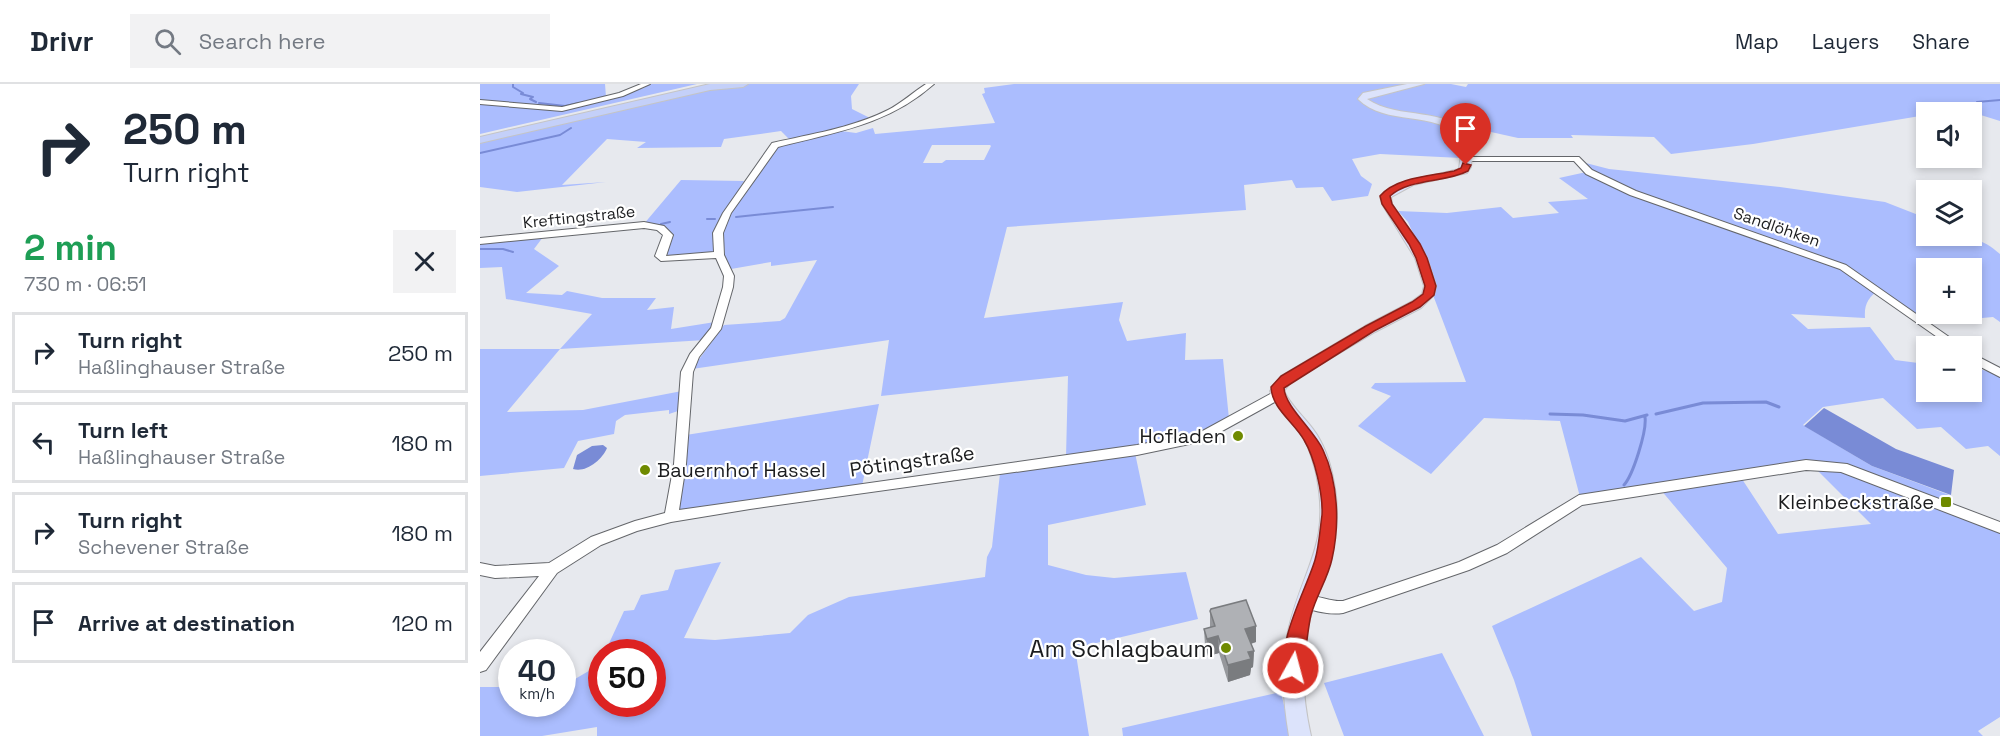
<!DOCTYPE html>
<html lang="en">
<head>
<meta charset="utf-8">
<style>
  :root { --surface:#fff; --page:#f2f2f3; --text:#1f2937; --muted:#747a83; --line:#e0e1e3 }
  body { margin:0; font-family:"Space Grotesk",sans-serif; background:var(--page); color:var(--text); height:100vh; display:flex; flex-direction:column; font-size:22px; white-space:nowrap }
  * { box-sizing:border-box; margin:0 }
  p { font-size:20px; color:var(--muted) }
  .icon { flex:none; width:33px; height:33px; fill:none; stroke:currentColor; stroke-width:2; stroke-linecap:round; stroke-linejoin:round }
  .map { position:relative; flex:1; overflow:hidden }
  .drawer { display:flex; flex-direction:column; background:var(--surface); width:480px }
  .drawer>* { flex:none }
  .guide { background:#fff; color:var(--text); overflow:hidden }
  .buttons { position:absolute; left:1436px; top:18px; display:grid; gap:12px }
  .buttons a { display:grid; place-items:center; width:66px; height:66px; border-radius:0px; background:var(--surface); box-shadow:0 3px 9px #0003; font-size:30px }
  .speed { position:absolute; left:18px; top:555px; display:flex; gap:12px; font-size:30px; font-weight:700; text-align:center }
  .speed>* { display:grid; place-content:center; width:78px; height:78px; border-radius:50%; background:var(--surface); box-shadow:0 3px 9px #0003; line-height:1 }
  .speed small { font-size:15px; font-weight:400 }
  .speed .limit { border:9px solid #d22; background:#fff; color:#111 }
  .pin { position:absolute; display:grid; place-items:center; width:51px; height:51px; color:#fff; margin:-62px -26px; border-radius:50% 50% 50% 0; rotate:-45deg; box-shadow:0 0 6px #0007 }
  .pin .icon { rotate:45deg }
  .me { position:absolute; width:66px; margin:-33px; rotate:7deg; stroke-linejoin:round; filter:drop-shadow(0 0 4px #0008) }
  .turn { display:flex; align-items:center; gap:21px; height:126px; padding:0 24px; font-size:27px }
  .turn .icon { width:78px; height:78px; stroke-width:2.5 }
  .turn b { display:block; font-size:42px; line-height:51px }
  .round { display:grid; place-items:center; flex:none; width:63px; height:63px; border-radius:0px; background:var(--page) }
  .summary { display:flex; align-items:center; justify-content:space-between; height:102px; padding:0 24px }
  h1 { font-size:36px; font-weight:600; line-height:45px; color:#1e9e55 }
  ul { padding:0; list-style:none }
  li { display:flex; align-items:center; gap:18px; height:81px; margin:0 12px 9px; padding:0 12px; border:3px solid var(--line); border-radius:0px }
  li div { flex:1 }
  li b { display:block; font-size:22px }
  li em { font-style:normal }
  header { display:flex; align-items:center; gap:36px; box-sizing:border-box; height:84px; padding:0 30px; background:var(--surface); border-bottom:2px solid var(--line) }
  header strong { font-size:28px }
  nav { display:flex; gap:33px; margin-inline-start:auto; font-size:21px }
  .search { width:420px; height:54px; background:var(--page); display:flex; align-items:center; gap:15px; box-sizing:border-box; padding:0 21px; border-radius:0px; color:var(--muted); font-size:22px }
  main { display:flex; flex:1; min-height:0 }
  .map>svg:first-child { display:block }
  .green { fill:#abbdfe; fill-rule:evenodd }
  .water { fill:#798bd6 }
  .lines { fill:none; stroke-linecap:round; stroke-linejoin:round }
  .stream-far1 { stroke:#798bd6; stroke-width:2 }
  .stream { stroke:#798bd6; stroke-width:3 }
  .minor-casing { stroke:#64666a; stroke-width:2 }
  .major-casing { stroke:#c4c4c5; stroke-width:2 }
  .highway-casing { stroke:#c4c4c5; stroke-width:2 }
  .minor { fill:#fff; fill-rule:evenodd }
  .major { fill:#dce3fb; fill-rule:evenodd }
  .highway { fill:#c4d0f9; fill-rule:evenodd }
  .wall { fill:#96989c }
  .shaded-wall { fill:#7a7c7f }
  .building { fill:#afb1b5; stroke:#7a7c7f; stroke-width:1.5 }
  .route { fill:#d93025; stroke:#8d1f18; stroke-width:1.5 }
  .poi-dot { fill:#6f8a00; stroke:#fff; stroke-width:2 }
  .labels { text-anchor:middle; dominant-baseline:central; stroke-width:4.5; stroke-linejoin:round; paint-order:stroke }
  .far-street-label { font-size:16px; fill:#1c1d1f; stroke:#fff }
  .poi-label { font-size:20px; fill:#1c1d1f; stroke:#fff; text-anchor:end }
  .street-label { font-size:20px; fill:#1c1d1f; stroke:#fff }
  .near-poi-label { font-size:24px; fill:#1c1d1f; stroke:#fff; text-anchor:end }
</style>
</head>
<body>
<header>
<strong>Drivr</strong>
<div class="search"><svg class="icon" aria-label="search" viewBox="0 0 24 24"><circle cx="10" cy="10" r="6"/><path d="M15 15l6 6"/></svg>Search here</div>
<nav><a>Map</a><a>Layers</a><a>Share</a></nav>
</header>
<main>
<section class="drawer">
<div class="guide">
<div class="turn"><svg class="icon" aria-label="right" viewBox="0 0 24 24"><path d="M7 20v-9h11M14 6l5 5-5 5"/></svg><div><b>250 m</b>Turn right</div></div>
</div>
<div class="summary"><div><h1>2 min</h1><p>730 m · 06:51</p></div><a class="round"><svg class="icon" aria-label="close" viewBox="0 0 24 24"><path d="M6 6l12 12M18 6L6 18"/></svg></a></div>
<ul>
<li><svg class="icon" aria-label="right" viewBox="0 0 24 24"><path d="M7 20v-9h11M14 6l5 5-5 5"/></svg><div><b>Turn right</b><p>Haßlinghauser Straße</p></div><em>250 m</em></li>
<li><svg class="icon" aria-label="left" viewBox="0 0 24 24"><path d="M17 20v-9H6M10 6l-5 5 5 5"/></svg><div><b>Turn left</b><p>Haßlinghauser Straße</p></div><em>180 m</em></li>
<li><svg class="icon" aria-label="right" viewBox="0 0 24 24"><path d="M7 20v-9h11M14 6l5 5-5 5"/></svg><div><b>Turn right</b><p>Schevener Straße</p></div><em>180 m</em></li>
<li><svg class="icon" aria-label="arrive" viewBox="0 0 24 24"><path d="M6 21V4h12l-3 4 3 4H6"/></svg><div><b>Arrive at destination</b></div><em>120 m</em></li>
</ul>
</section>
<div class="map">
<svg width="1520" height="652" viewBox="0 0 1520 652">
  <rect width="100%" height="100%" fill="#e7e9ee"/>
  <path class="green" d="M0,0H125L126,13L164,4L168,0H217L0,50Z
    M269,0H379L371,12L372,25L392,35L352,48L310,56L301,47L244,55L241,63L157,64L166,58L127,55L82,101L126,98L37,108L0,103V59L212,9Z
    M534,0H936L882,13L891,23L957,37L981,47L961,46L967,60H985L981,74L900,70L872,75L881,92L892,100L888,112L852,117L843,103L816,104L812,96L764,101L766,126L527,143L504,234L643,218L639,236L647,257L706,249L705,276L743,275L749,335L712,353L586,373L588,292L401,312L409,256L212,285L244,241L300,237L305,234L337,176L291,182V178L251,185L242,176L245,170L242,141L296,62L361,47L376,49L393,44L395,50L515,39L502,10L505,9L504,4ZM452,61H510L511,62L504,76H466L462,79H443Z
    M945,0H971L986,3L988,0H1520V37L1491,28H1446V31L1273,60L1191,70L1174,53L1091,51L1093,54H1038L894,22L884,13Z
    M1098,77L1129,85L1300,103L1405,118L1446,134V152C1477,152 1495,148 1520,170V238L1513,233L1447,239L1401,205C1388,212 1384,221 1385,234L1311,230L1328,245L1390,243L1415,276L1446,280V308H1491V284L1520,289V372L1508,362L1486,365L1461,343L1437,345L1403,314L1343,323L1323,341L1392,382L1472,412L1470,422L1361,381L1258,389L1175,399L1100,413L1080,337L1004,334L951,390L878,342L911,312L891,304L895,299L986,298L953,211L946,178L928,138L918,127L967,129L1021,123L1033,134L1079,129L1068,118L1108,115L1079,94L1111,87ZM1446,184H1491V230H1446Z
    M201,96L264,97L235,146L233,169L190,173L185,168L190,151L163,141Z
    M63,153L54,165L79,182L46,209L82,211L87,207L122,214H176L167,226L194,223L191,245L235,238L225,256L80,265L27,328L103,326L202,307L201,326L189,330V326L145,331L136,337L134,350L98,357L84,384L0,392V265H80L112,230L26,215L22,183L0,184V158Z
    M399,320L382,402L196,429L206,351Z
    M655,369L666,421L568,441V481L606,491L634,494L706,488L718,535L595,564L609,652H117V643L62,652H0V603H31L32,620H82L83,602L119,581L121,575L122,620H172V568H125L144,527L154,526L161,511L188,506L195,486L241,478L204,554L235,556L310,549L328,531L369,513L505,493L507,473L512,463L520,389Z
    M1335,384L1363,385L1520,448V633L1498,647L1503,652H1052L1034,596L1012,542L1161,473L1214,527L1242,518L1247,484L1180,405L1262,395L1298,450L1391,440Z
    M962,569L1004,652H864L844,599Z
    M801,608L811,652H643L642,644Z"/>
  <path class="water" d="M1344,324L1416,365L1474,386L1471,411L1392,382L1324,342Z
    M123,361L127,364C122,376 106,389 93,385L97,371L112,362Z"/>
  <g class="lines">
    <path class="stream-far1" d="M33,0V3L43,9L41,10L53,13L50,15L56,18
      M59,19L85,22L99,19
      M1489,25L1497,21V18L1520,16
      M0,69L80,51L91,44
      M256,133L353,123
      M227,135H235
      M181,140L190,138
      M0,165H23L33,168"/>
    <path class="stream" d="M1070,330L1103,331L1145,337L1167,331
      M1176,330L1223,319L1286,318L1299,323
      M1144,401C1153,391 1167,347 1165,333"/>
    <g class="minor-casing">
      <path id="minor" d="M161,0H170L143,12L82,27L0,20V16L82,23L139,9Z
        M446,0H454C408,41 356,48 298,63L251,129L243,149L244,171L254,192L253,203L241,245L219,273L213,288L206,380L199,426L657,361L717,350L794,308H802L804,311L802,314L724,357L657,371L270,425L191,438L157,447L121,461L77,489L6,586L0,588V568L59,492L15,494L0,491V479L15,482L69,479L111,453L155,437L185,429L194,380L201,288L210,270L231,244L243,203L244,192L236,174L181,177L175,172L183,151L177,146L164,144L0,160V154L164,138L184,142L193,151L186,172L234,168L233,149L243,129L292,59C331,50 372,44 408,26C422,19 433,8 446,0Z
        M982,73H1099L1112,86L1156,107L1366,181L1482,262H1470L1360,185L1150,111L1106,90L1094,77H982Z
        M1491,269L1520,284V293L1491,278Z
        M1326,376L1367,380L1520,438V449L1361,388L1326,386L1102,421L1027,469L989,486L863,529C849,531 835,527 822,523L819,518L822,513C834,509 849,518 863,517L979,478L1017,461L1099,411Z"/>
    </g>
    <g class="major-casing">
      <path id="major" d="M927,0H944L887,15C920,37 966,21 993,54L991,83L987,89L933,101L911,113L912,120L947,174L956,202L954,211L941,224L895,248L811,298L804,307C810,320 820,329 829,340C841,354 848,371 852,389C868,459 842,481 828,543C820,580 823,616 831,652H809C803,616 800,579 809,543C824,481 851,460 836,389C833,378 830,365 824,355C813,338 797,326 790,307L801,292L885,242L931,218L942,210L944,202L935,174L902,120L900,112L917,100L979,85L983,55C954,25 906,43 878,15L883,9Z"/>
    </g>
    <g class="highway-casing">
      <path id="highway" d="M230,0H268L263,3L230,6L0,59V53Z"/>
    </g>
    <use href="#minor" class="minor"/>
    <use href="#major" class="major"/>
    <use href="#highway" class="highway"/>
  </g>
  <path class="wall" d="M730,527L776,558L771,560L774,567L773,583L771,584L770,591L748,598L739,569L728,572L725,562L724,545L730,544Z"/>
  <path class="shaded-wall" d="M776,542V558L765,561V545Z
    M738,552L739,569L728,572L727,555Z
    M774,567L773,583L771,584L770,591L748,598V581L768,568Z"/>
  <path class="building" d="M766,516L776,542L765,545L774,567L768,568L771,575L748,581L738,552L727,555L724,545L735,542L730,527L731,525Z"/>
  <path class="route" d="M983,79L991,81L988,87C965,99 930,94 910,112L912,120L940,160L947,174L956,202L954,211L940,223L894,247L804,304C805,323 834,346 843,366C858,398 860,440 852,475C848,494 836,512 831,531C827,547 826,577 820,590L813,592L807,590C794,562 827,504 835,476C839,463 840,445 842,431C843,411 835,374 824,356C814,338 792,325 791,303L801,292L886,242L932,218L943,210L945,202L936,174L929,160L902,120L900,112C916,93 952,92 974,87L981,84Z"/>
  <g class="poi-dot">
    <circle cx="758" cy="352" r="6"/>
    <circle cx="165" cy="386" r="6"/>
    <rect x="1460" y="412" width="12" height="12" rx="3"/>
    <circle cx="746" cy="564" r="6"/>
  </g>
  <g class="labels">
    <g class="far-street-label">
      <text transform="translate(99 133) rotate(-6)">Kreftingstraße</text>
      <text transform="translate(1297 143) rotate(19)">Sandlöhken</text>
    </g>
    <g class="poi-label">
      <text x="746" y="352">Hofladen</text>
      <text x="177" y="386" text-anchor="start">Bauernhof Hassel</text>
      <text x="1454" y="418">Kleinbeckstraße</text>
    </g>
    <g class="street-label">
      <text transform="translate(432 377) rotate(-8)">Pötingstraße</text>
    </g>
    <g class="near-poi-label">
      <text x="734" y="564">Am Schlagbaum</text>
    </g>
  </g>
</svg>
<div class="buttons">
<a><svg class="icon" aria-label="sound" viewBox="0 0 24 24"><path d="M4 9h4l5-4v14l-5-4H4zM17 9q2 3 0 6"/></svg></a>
<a><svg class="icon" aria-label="layers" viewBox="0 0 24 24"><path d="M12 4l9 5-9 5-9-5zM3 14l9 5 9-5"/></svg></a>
<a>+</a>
<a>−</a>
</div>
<div class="speed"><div>40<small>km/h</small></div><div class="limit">50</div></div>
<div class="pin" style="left:986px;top:81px;background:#d93025"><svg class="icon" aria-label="arrive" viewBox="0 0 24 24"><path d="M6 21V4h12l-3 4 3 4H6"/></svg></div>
<svg class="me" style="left:813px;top:584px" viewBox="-20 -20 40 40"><circle r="17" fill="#d93025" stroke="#fff" stroke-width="3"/><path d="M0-11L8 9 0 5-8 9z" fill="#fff"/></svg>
</div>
</main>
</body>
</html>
